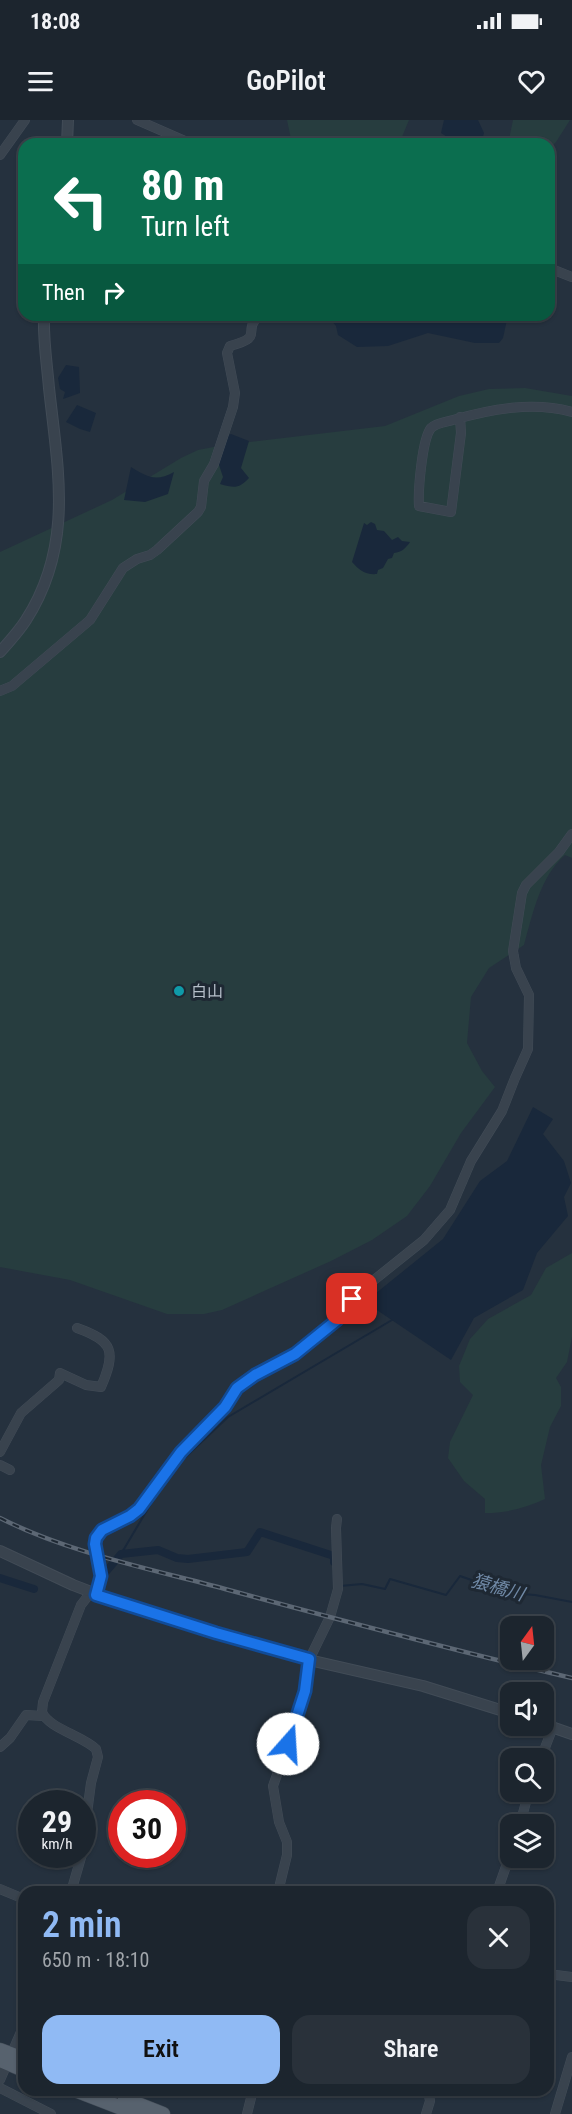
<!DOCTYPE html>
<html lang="en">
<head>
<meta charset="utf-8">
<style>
  :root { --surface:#1c252e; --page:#29313a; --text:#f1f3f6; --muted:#a0a5aa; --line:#3a424a; --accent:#90baf4 }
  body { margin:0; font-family:"Roboto Condensed","Noto Sans JP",sans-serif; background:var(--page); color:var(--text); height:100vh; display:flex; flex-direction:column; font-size:22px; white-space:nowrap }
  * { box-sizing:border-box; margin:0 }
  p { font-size:20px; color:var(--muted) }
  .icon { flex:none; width:33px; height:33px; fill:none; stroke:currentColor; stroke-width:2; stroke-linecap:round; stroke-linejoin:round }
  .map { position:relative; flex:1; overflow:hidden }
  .details { position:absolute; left:18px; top:1766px; width:536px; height:210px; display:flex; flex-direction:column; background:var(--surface); border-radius:18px; box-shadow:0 2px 4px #0004,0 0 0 2px var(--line) }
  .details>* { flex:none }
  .guide { position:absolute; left:18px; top:18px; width:537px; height:183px; border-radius:18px; box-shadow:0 2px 4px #0004,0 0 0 2px var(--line); background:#0b6e4f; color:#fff; overflow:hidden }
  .needle { width:39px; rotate:15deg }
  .controls { position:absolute; left:500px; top:1496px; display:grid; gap:12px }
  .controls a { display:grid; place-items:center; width:54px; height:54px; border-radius:12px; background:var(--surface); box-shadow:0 2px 4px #0004,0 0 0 2px var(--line); font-size:30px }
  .speed { position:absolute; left:18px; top:1670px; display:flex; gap:12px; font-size:30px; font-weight:700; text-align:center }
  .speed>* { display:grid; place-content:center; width:78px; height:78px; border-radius:50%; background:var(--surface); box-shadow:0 2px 4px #0004,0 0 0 2px var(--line); line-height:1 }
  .speed small { font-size:15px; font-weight:400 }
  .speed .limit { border:9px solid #d22; background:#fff; color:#111 }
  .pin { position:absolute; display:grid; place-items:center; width:51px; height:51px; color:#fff; margin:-26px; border-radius:12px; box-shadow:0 3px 9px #0006 }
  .me { position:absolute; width:66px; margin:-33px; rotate:19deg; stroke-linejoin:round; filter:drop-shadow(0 0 4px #0008) }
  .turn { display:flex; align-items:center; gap:21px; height:126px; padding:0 24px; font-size:27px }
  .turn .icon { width:78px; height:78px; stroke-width:2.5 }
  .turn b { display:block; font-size:42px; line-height:51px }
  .then { display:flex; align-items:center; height:57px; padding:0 24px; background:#0003; gap:12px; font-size:22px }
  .round { display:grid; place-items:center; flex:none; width:63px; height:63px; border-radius:18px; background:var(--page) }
  .headline { display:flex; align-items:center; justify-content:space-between; height:102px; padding:0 24px }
  h1 { font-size:36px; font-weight:600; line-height:45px; color:var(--accent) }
  .primary-button { display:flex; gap:12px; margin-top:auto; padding:12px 24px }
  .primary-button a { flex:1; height:69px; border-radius:18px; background:var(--accent); color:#111; font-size:24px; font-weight:600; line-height:69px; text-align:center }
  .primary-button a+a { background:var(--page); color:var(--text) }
  .status { display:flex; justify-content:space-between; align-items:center; height:42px; padding:0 30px; background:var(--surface); direction:ltr }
  .status svg { height:16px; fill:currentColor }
  header { display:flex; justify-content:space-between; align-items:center; height:78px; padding:0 24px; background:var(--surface); font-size:27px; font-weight:600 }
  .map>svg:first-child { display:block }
  .green { fill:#273d3f }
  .water { fill:#19283b }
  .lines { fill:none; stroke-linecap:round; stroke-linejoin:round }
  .stream { stroke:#19283b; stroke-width:2 }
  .canal { stroke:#19283b; stroke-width:8 }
  .minor-casing { stroke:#424c57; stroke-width:10 }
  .tertiary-casing { stroke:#424c57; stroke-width:12 }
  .primary-casing { stroke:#424c57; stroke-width:15 }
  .minor { stroke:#39434e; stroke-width:9 }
  .tertiary { stroke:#39434e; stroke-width:10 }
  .primary { stroke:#57626e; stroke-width:14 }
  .rail-casing { stroke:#5c6774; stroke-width:4.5 }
  .rail { stroke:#1e2833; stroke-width:2; stroke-dasharray:7; stroke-linecap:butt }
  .route-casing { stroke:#114b97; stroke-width:15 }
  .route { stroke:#1a73e8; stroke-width:10 }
  .culture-dot { fill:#0f9aa8; stroke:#1e2833; stroke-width:2 }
  .labels { text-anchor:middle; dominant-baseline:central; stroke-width:6; stroke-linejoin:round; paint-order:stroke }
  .poi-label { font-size:16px; fill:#b5bec9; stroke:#1e2833; text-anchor:start }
  .water-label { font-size:18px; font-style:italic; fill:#7089a6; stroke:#1e2833 }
</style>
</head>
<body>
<div class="status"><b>18:08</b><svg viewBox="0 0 49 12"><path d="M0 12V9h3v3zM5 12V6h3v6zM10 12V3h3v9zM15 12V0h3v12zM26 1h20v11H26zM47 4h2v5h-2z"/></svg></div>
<header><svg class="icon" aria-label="menu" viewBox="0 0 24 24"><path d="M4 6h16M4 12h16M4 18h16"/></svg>GoPilot<svg class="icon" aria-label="heart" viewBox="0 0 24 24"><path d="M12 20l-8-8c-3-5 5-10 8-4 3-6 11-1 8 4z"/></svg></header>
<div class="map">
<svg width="572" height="1994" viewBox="0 0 572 1994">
  <rect width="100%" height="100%" fill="#25313e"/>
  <path class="green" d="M287,0H409L399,24H292Z
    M513,0H570L556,22L549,29V24H508Z
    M525,268L572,276V738L565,735C540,757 533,793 524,825L489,848L471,877L467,923L482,951L495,967L461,1013L430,1066L407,1096L372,1120L331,1141L222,1190L204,1194H167L70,1160L0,1147V432L112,380L181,338L198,330L224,325L385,306L459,276L489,269Z
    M572,1133V1217L567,1242L556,1258L561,1267V1286L550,1307L541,1345L545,1379C525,1388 508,1393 485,1393V1379L464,1361L448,1338L450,1322L473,1275L460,1262L459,1246L470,1219L488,1199L531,1175L546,1148Z"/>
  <path class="water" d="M444,0H478L484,13L481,24H458L441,13Z
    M327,195H508L503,218L499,223H475L428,213L388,226L357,227L338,215L336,206Z
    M66,245L79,247L80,273L63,279L65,272L60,269L58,258Z
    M77,285L96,293L90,312L80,309L66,302Z
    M231,314L249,321L241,348L249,358C239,369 234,368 220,364L223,357L218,342L226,316Z
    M131,347C147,357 156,362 174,352L168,374L145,382L124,380Z
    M371,402L375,404L377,410L384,411L392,420L398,417L402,421L410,422C406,428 402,432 394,433L392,438L388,439L383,448L378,450L377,454C365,455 359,450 352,442L364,403L367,405Z
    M533,987L553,999L543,1014L564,1041L571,1063L564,1077L568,1096L537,1133L523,1170L474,1198L451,1240L365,1182L443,1119L480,1061L507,1041Z"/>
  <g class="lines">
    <path class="stream" d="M174,1348L228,1297L392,1200
      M121,1434L159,1370
      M340,1466L362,1464L385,1469L390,1459L446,1475L460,1456L509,1473L535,1475L572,1482"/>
    <path class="canal" d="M104,1454L121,1434L158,1430L177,1438L188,1439L247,1432L260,1412L334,1436V1442
      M0,1458L34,1469"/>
    <g class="minor-casing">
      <path id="minor" d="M137,0L192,24
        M0,35L25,0
        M549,148L572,157
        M460,297L461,313L451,392L419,386C418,371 422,319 431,308C436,303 446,302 453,300C491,289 533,281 572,292
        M0,571L12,566L90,500L123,448L137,439L150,435L157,430L198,392L201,387L204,361L214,344L233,287L235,273L227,233L230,226C266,216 241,213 259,195
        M0,1332L21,1293L59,1260L60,1253L86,1265L101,1267C116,1232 114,1221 77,1208
        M0,1345L10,1350
        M97,1475L101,1456L95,1424L96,1418L102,1410L139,1389L181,1332L225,1287L237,1268L255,1255L295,1234L324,1211L364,1168L424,1120L450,1090L471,1041L502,991L515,958L528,929L529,875L516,848L513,831L522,773L526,765L559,732L572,714
        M0,1627L10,1618L26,1595L43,1596
        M541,1638L553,1607
        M520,1704L529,1671
        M82,1731L91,1663L98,1637L96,1629C83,1616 48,1608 42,1592L43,1582L81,1485L91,1472
        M0,1769L24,1779
        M71,1772L82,1734
        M278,1772L287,1735V1722L279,1702L273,1666L300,1590L305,1571L309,1540L330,1497L338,1469L336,1408L337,1399
        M497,1772L510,1735
        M548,1854L572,1857
        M0,1960L24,1905
        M0,1968L51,1994
        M247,1994L253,1970
        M426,1994L430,1981L428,1970
        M555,1994L572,1937"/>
    </g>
    <g class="tertiary-casing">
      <path id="tertiary" d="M67,24L68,0
        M0,532C9,522 19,511 26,500C74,425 58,351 49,268C47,244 43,220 44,195
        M0,1431L73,1465L125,1485L309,1540L423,1566L510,1593
        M543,1604L572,1614"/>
    </g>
    <g class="primary-casing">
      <path id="primary" d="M0,1930L24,1939
        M0,1940L24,1950
        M75,1970L137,1994
        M125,1979L163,1994"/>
    </g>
    <use href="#minor" class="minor"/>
    <use href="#tertiary" class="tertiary"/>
    <use href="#primary" class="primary"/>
    <g class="rail-casing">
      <path id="rail" d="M0,1398C69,1433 151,1449 225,1469C340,1500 456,1531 572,1558"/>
    </g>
    <use href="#rail" class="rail"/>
  </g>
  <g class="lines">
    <g class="route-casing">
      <path id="route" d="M288,1624L305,1571L309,1539L216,1513L96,1475L101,1456L95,1424L96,1418L102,1410L130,1396L139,1389L181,1332L225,1287L237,1268L255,1255L295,1234L337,1200L352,1179"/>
    </g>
    <use href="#route" class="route"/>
  </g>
  <circle class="culture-dot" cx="179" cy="871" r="6"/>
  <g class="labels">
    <g class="poi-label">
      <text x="191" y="871">白山</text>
    </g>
    <g class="water-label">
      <text transform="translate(498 1467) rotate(16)">猿橋川</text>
    </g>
  </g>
</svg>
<div class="controls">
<a><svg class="needle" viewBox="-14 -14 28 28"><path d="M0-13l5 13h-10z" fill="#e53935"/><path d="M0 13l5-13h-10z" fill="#a0a5aa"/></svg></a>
<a><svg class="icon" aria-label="sound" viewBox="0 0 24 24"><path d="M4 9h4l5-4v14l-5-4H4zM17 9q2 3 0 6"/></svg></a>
<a><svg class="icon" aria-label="search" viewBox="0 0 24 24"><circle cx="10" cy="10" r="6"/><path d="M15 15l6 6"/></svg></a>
<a><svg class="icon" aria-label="layers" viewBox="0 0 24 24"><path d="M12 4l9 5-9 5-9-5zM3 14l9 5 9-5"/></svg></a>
</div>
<div class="speed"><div>29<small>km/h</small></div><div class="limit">30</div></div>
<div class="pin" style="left:352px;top:1179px;background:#d93025"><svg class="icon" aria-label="arrive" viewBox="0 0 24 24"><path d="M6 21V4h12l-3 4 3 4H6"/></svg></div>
<svg class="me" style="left:288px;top:1624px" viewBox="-20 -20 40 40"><circle r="19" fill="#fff"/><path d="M0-13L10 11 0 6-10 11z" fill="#1a73e8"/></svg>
<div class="guide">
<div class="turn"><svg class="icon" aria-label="left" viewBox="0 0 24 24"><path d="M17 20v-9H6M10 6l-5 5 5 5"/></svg><div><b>80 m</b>Turn left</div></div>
<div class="then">Then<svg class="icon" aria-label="right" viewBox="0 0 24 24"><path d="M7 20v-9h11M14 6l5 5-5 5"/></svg></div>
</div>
<section class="details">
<div class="headline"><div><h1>2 min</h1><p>650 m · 18:10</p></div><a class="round"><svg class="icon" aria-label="close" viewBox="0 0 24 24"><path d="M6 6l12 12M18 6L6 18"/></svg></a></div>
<div class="primary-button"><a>Exit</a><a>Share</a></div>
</section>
</div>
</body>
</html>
